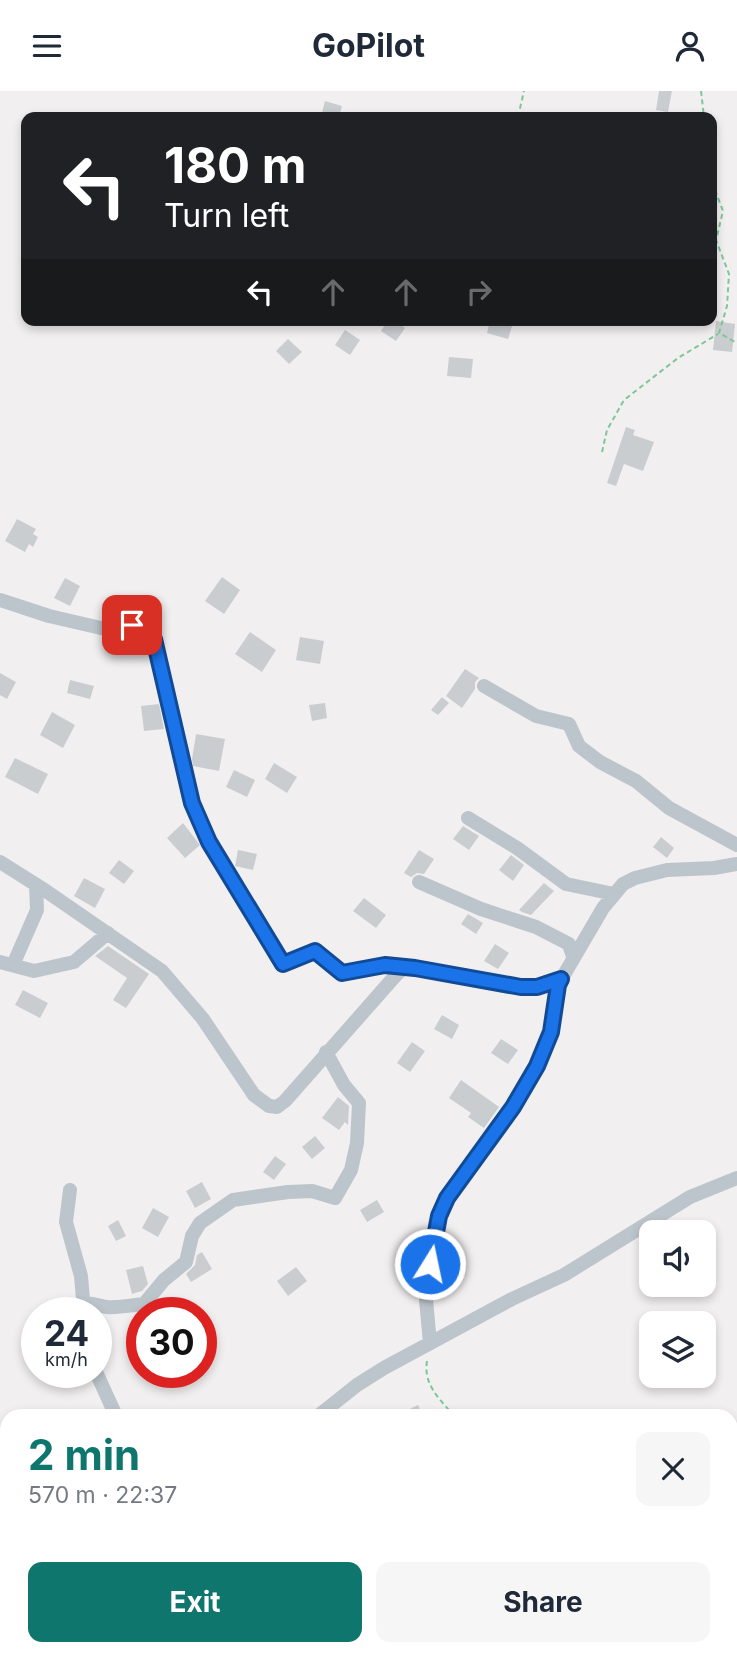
<!DOCTYPE html>
<html lang="en">
<head>
<meta charset="utf-8">
<style>
  :root { --surface:#fff; --page:#f6f6f7; --text:#1f2937; --muted:#747a83; --accent:#0f766e }
  body { margin:0; font-family:Inter,sans-serif; background:var(--page); color:var(--text); height:100vh; display:flex; flex-direction:column; font-size:26px; white-space:nowrap }
  * { box-sizing:border-box; margin:0 }
  p { font-size:23px; color:var(--muted) }
  .icon { flex:none; width:38px; height:38px; fill:none; stroke:currentColor; stroke-width:2; stroke-linecap:round; stroke-linejoin:round }
  .map { position:relative; flex:1; overflow:hidden }
  .drawer { position:absolute; left:0px; top:1318px; width:738px; height:247px; display:flex; flex-direction:column; background:var(--surface); border-radius:21px 21px 0 0; box-shadow:0 4px 10px #0003 }
  .drawer>* { flex:none }
  .guide { position:absolute; left:21px; top:21px; width:696px; height:214px; border-radius:14px; box-shadow:0 4px 10px #0003; background:#202124; color:#fff; overflow:hidden }
  .fabs { position:absolute; left:639px; top:1129px; display:grid; gap:14px }
  .fabs a { display:grid; place-items:center; width:77px; height:77px; border-radius:14px; background:var(--surface); box-shadow:0 4px 10px #0003; font-size:35px }
  .speed { position:absolute; left:21px; top:1206px; display:flex; gap:14px; font-size:35px; font-weight:700; text-align:center }
  .speed>* { display:grid; place-content:center; width:91px; height:91px; border-radius:50%; background:var(--surface); box-shadow:0 4px 10px #0003; line-height:1 }
  .speed small { font-size:18px; font-weight:400 }
  .speed .limit { border:10px solid #d22; background:#fff; color:#111 }
  .pin { position:absolute; display:grid; place-items:center; width:60px; height:60px; color:#fff; margin:-30px; border-radius:14px; box-shadow:0 4px 10px #0006 }
  .me { position:absolute; width:77px; margin:-38px; rotate:10deg; stroke-linejoin:round; filter:drop-shadow(0 0 5px #0008) }
  .turn { display:flex; align-items:center; gap:24px; height:147px; padding:0 28px; font-size:32px }
  .turn .icon { width:91px; height:91px; stroke-width:2.5 }
  .turn b { display:block; font-size:49px; line-height:60px }
  .lanes { display:flex; align-items:center; height:66px; padding:0 28px; background:#0003; justify-content:center; gap:35px; direction:ltr }
  .lanes .off { opacity:.35 }
  .round { display:grid; place-items:center; flex:none; width:74px; height:74px; border-radius:14px; background:var(--page) }
  .head { display:flex; align-items:center; justify-content:space-between; height:119px; padding:0 28px }
  h1 { font-size:42px; font-weight:700; line-height:52px; color:var(--accent) }
  .primary-button { display:flex; gap:14px; margin-top:auto; padding:14px 28px }
  .primary-button a { flex:1; height:80px; border-radius:14px; background:var(--accent); color:#fff; font-size:28px; font-weight:700; line-height:80px; text-align:center }
  .primary-button a+a { background:var(--page); color:var(--text) }
  header { display:flex; justify-content:space-between; align-items:center; height:91px; padding:0 28px; background:var(--surface); font-size:32px; font-weight:700 }
  .map>svg:first-child { display:block }
  .building { fill:#cacdd0 }
  .lines { fill:none; stroke-linecap:round; stroke-linejoin:round }
  .path { stroke:#7cc798; stroke-width:2; stroke-dasharray:5 3.5; stroke-linecap:butt }
  .minor { stroke:#bcc5cb; stroke-width:14 }
  .route-casing { stroke:#114b97; stroke-width:18 }
  .route { stroke:#1a73e8; stroke-width:12 }
</style>
</head>
<body>
<header><svg class="icon" aria-label="menu" viewBox="0 0 24 24"><path d="M4 6h16M4 12h16M4 18h16"/></svg>GoPilot<svg class="icon" aria-label="person" viewBox="0 0 24 24"><circle cx="12" cy="8" r="4"/><path d="M4 21q1-7 8-7t8 7"/></svg></header>
<div class="map">
<svg width="737" height="1563" viewBox="0 0 737 1563">
  <rect width="100%" height="100%" fill="#f2eff0"/>
  <path class="building" d="M659,0H672L668,21L656,19Z
    M325,10L342,15L339,26H321Z
    M388,229H393L405,237L396,250L381,240Z
    M490,229H514L508,248L487,242Z
    M716,230L735,233L732,261L713,259Z
    M345,239L360,249L350,264L335,254Z
    M288,248L302,261L289,273L276,260Z
    M449,266L473,268L471,287L447,285Z
    M626,336L635,339L633,344L654,351L643,380L624,373L616,395L607,392Z
    M17,428L36,438L33,443L38,446L33,456L29,453L25,461L5,450Z
    M222,486L240,499L224,523L205,510Z
    M65,487L80,495L70,515L54,507Z
    M250,541L276,559L262,581L235,563Z
    M300,546L324,550L320,573L296,569Z
    M465,578L479,587L475,591V598L462,617L446,605Z
    M0,582L16,591L7,608L0,604Z
    M70,589L94,595L90,608L67,602Z
    M442,606L449,612L438,624L431,619Z
    M325,612L327,627L312,630L309,614Z
    M159,613L164,638L144,640L141,615Z
    M52,621L75,634L63,657L40,644Z
    M196,643L225,648L219,680L193,675L192,668Z
    M15,667L48,683L38,703L5,686Z
    M274,672L297,686L287,702L265,688Z
    M234,679L255,689L247,706L226,696Z
    M183,732L200,754L185,767L167,747Z
    M463,735L479,745L469,759L453,748Z
    M661,746L674,757L667,767L653,756Z
    M238,759L257,763L253,779L235,775Z
    M419,759L434,768L424,783L417,782L411,786L404,782Z
    M511,764L524,774L513,790L499,779Z
    M119,769L134,780L124,793L109,782Z
    M84,787L105,798L95,817L74,805Z
    M544,792L554,800L531,824L522,821L519,819Z
    M364,807L386,824L376,837L353,820Z
    M468,823L483,832L476,843L461,833Z
    M495,853L509,862L498,878L484,870Z
    M108,855L149,883L126,917L113,909L127,887L95,865Z
    M23,899L48,912L40,927L15,914Z
    M442,924L459,934L452,948L434,938Z
    M501,948L518,959L508,973L491,962Z
    M412,951L425,960L410,981L397,972Z
    M461,989L499,1016L484,1037L468,1026L471,1022L449,1007Z
    M338,1006L349,1015L348,1034L345,1031L339,1039L322,1027Z
    M315,1045L325,1057L312,1068L302,1056Z
    M275,1065L286,1073L274,1089L263,1081Z
    M202,1091L211,1108L195,1117L186,1100Z
    M377,1109L384,1121L367,1131L360,1119Z
    M153,1117L169,1126L158,1146L142,1137Z
    M118,1129L126,1145L116,1150L108,1135Z
    M202,1161L212,1178L191,1191L186,1183L195,1174L197,1164Z
    M143,1175L148,1193L142,1200L132,1203L126,1179Z
    M296,1176L307,1190L288,1205L277,1190Z
    M418,1314L423,1325H395Z"/>
  <g class="lines">
    <path class="path" d="M701,0L704,26
      M518,26L524,0
      M712,91L723,120L716,149L729,183L727,215L719,242L737,252
      M602,361L607,339L624,309L678,267L718,243
      M427,1270C423,1294 440,1308 454,1325"/>
    <path class="minor" d="M0,509L49,525L101,537L132,534L154,548L192,712L209,751L283,873L315,860L342,882L385,874L404,877
      M484,595L536,625L569,633L579,655L600,671L636,690L669,717L737,754
      M468,727L517,757L566,793L614,803
      M0,771L46,800L162,880L203,928L254,1004L269,1015L277,1016L285,1010L396,884L404,877H416L521,896H537L560,888
      M419,791L481,818L536,836L569,853L573,866
      M0,871L34,880L74,871L108,842
      M13,874L37,819L36,794
      M70,1099L66,1131L81,1185L84,1220
      M83,1213C93,1211 98,1215 107,1216C119,1217 132,1214 144,1213L164,1189L186,1171L192,1145L200,1132L233,1109L288,1101L312,1100L335,1107L351,1079L357,1052L359,1012L344,994L326,961
      M430,1252L426,1209L427,1190L439,1125L460,1089L526,997L551,941L558,894L603,817L623,793L635,787L667,779L714,777L737,773
      M96,1281L116,1325
      M318,1325L357,1294L384,1277L512,1208L564,1184L690,1106L737,1087
      M0,1544L7,1538"/>
  </g>
  <g class="lines">
    <g class="route-casing">
      <path id="route" d="M132,534L154,548L192,712L209,751L283,873L315,860L342,882L385,874L415,877L521,896H537L561,888L558,894L551,941L537,975L513,1016L447,1107L439,1125L430,1173"/>
    </g>
    <use href="#route" class="route"/>
  </g>
</svg>
<div class="fabs">
<a><svg class="icon" aria-label="sound" viewBox="0 0 24 24"><path d="M4 9h4l5-4v14l-5-4H4zM17 9q2 3 0 6"/></svg></a>
<a><svg class="icon" aria-label="layers" viewBox="0 0 24 24"><path d="M12 4l9 5-9 5-9-5zM3 14l9 5 9-5"/></svg></a>
</div>
<div class="speed"><div>24<small>km/h</small></div><div class="limit">30</div></div>
<div class="pin" style="left:132px;top:534px;background:#d93025"><svg class="icon" aria-label="arrive" viewBox="0 0 24 24"><path d="M6 21V4h12l-3 4 3 4H6"/></svg></div>
<svg class="me" style="left:430px;top:1173px" viewBox="-20 -20 40 40"><circle r="17" fill="#1a73e8" stroke="#fff" stroke-width="3"/><path d="M0-11L8 9 0 5-8 9z" fill="#fff"/></svg>
<div class="guide">
<div class="turn"><svg class="icon" aria-label="left" viewBox="0 0 24 24"><path d="M17 20v-9H6M10 6l-5 5 5 5"/></svg><div><b>180 m</b>Turn left</div></div>
<div class="lanes"><svg class="icon" aria-label="left" viewBox="0 0 24 24"><path d="M17 20v-9H6M10 6l-5 5 5 5"/></svg><svg class="icon off" aria-label="ahead" viewBox="0 0 24 24"><path d="M12 20V5M6 11l6-6 6 6"/></svg><svg class="icon off" aria-label="ahead" viewBox="0 0 24 24"><path d="M12 20V5M6 11l6-6 6 6"/></svg><svg class="icon off" aria-label="right" viewBox="0 0 24 24"><path d="M7 20v-9h11M14 6l5 5-5 5"/></svg></div>
</div>
<section class="drawer">
<div class="head"><div><h1>2 min</h1><p>570 m · 22:37</p></div><a class="round"><svg class="icon" aria-label="close" viewBox="0 0 24 24"><path d="M6 6l12 12M18 6L6 18"/></svg></a></div>
<div class="primary-button"><a>Exit</a><a>Share</a></div>
</section>
</div>
</body>
</html>
